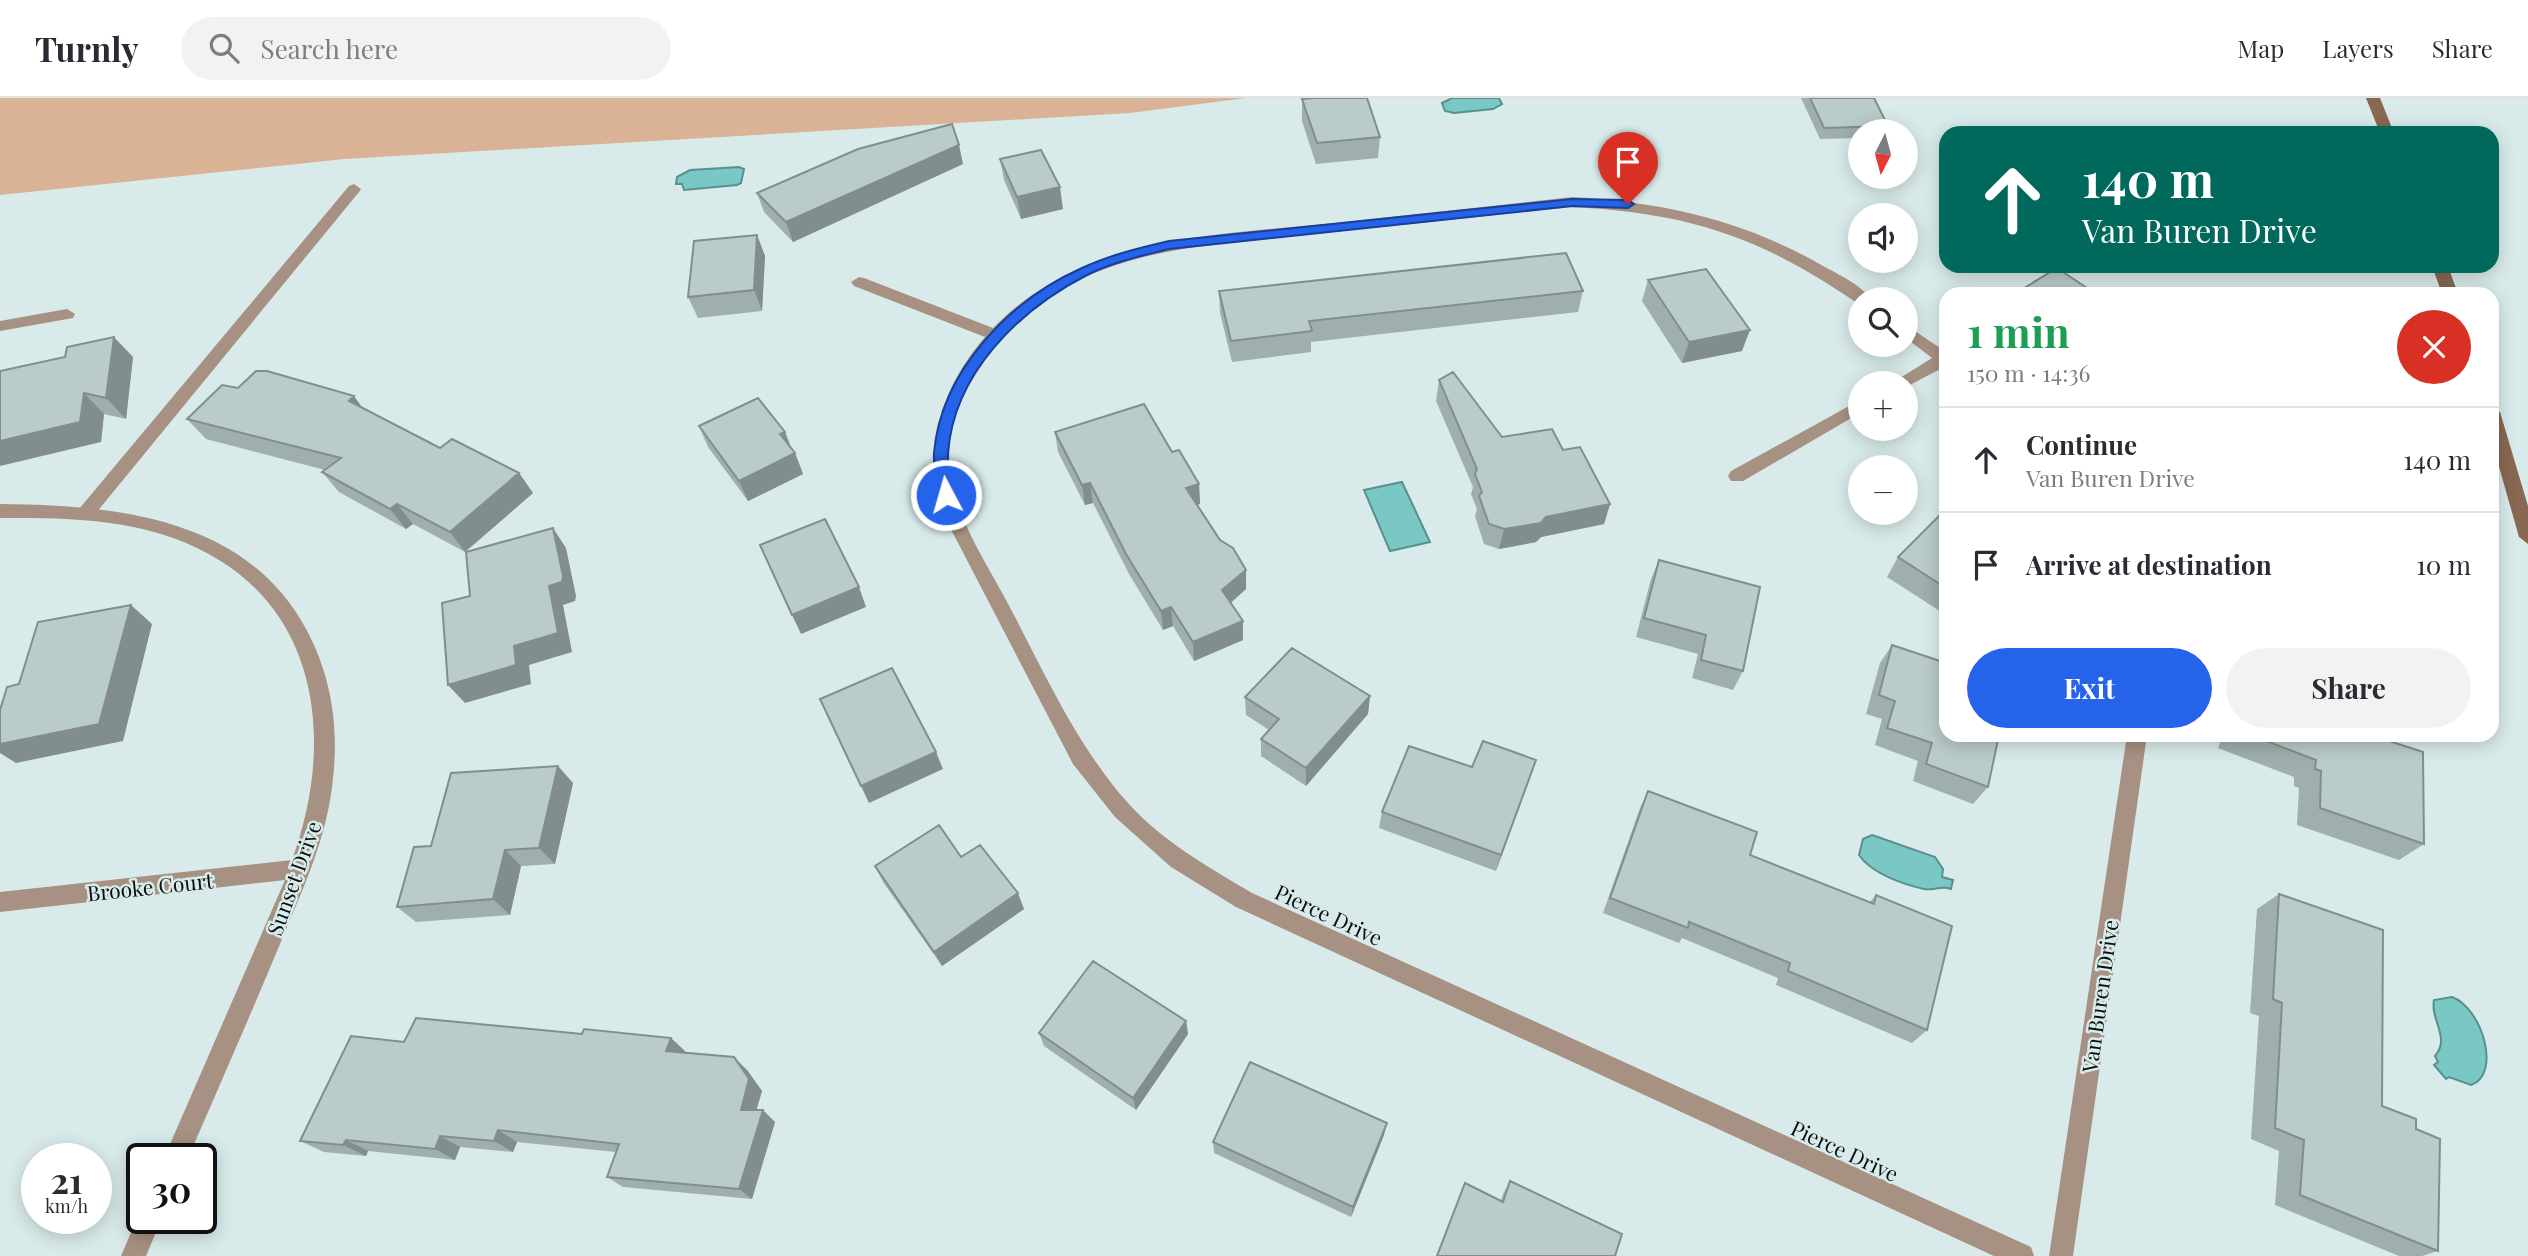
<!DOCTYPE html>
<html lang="en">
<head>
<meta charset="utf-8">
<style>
  :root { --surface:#fff; --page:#f2f2f3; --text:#2b2b33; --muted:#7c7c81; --line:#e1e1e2; --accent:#2563eb }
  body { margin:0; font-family:"Playfair Display",serif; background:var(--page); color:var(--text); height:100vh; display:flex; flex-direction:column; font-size:26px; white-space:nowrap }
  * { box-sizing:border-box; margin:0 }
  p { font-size:23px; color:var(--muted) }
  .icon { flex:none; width:38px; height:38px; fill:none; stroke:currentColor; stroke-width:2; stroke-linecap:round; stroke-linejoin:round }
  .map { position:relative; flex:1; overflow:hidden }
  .panel { position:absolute; left:1939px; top:189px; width:560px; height:455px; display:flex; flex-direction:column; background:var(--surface); border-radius:21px; box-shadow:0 4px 18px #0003 }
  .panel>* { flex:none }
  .banner { position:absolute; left:1939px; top:28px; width:560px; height:147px; border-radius:21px; box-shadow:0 4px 18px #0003; background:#00695c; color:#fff; overflow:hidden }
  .needle { width:46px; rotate:186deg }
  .tools { position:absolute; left:1848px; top:21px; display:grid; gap:14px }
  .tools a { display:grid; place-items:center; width:70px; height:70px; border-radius:50%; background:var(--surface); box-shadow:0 4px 18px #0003; font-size:35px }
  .speed { position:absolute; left:21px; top:1045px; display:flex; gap:14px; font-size:35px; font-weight:700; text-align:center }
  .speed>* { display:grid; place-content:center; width:91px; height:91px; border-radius:50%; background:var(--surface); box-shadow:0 4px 18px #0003; line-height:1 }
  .speed small { font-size:18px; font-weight:400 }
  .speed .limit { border:4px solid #111; border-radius:10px; background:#fff; color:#111 }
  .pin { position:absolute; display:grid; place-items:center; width:60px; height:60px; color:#fff; margin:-72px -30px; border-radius:50% 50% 50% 0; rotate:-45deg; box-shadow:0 0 7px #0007 }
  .pin .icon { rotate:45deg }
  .me { position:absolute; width:77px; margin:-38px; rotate:354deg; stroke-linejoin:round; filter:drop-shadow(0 0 5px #0008) }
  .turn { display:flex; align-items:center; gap:24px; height:147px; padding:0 28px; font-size:32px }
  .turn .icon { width:91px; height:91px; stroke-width:2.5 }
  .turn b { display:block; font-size:49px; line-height:60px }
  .round { display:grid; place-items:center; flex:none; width:74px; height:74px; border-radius:37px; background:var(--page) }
  .headline { display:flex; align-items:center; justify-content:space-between; height:119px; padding:0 28px }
  h1 { font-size:42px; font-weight:700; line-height:52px; color:#1e9e55 }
  .cta { display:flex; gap:14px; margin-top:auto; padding:14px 28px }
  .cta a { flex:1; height:80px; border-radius:42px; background:var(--accent); color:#fff; font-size:28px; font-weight:700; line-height:80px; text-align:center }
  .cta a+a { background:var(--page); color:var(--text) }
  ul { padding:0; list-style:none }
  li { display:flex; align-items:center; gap:21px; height:105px; padding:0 28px; border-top:2px solid var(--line) }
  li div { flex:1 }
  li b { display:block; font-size:26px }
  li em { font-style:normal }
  header { display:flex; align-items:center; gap:42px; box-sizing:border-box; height:98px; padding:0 35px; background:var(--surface); border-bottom:2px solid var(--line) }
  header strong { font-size:33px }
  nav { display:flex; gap:38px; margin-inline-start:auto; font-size:24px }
  .search { width:490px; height:63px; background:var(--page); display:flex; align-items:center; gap:18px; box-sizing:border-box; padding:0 24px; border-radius:38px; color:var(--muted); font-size:26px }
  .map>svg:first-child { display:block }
  .green { fill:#dab296 }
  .water { fill:#7ac8c5; stroke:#58908e; stroke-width:2 }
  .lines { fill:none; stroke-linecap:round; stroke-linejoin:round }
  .service { fill:#a79182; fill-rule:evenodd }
  .minor { fill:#a79182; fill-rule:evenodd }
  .secondary { fill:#876852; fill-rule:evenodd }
  .wall { fill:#9fafae }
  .shaded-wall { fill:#828e8d }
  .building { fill:#b9cbca; stroke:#828e8d; stroke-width:2 }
  .route { fill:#2563eb; stroke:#184099; stroke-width:2 }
  .labels { text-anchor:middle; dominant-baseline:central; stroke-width:5; stroke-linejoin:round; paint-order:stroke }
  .street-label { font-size:21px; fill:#080f0f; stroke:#d8ebea }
</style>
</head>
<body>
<header>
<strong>Turnly</strong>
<div class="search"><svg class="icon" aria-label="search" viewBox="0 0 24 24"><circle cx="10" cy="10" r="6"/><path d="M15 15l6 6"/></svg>Search here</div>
<nav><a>Map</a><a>Layers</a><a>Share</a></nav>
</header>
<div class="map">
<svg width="2528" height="1158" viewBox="0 0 2528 1158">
  <rect width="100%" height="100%" fill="#d8ebea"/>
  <path class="green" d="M0,0H1246L1130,15L344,61L0,97Z"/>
  <path class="water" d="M1452,0H1499L1502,6L1493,11L1454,15L1445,13L1442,5Z
    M739,69L744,71L741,85L737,87L684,92L682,86H676L677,79L690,72Z
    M1402,384L1430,444L1390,453L1364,392Z
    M1872,737L1935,759L1943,771L1942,779L1953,782L1951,791C1941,787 1934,793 1924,791C1902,786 1871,775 1859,757L1863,741Z
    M2452,899C2482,910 2502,976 2471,987L2449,979L2446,981L2434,967L2438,964L2435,958C2451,940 2430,922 2434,902Z"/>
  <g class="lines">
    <path class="service" d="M354,86L361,91L359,94L91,421H79L76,416L79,411L349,88Z
      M67,211L75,216L73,220L0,233V223Z"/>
    <path class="minor" d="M1572,99C1662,104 1744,122 1823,168C1838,176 1861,187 1871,201H1860V206L1857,205C1761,139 1689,115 1572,109C1483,118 1393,128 1304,137C1236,145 1167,147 1102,172C1024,201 940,283 950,373C956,420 984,461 1006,502C1043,571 1075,646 1128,705C1162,743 1208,769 1252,795L2031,1149L2034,1158H1994L1236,809L1171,769L1115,719L1073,666L943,416C922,351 941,290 985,239L854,188L851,184L859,179L864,180L993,230C1083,138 1214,137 1335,125C1414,116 1493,108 1572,99Z
      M1906,227L1946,254V268L1906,289V285H1892L1932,260L1906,240Z
      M1860,302V315L1743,383H1731L1728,378L1731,373Z
      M0,406C114,407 246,419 306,531C331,577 339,628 333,680C328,738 302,793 280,846C250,918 219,989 188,1060H164L285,782L0,814V794L292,762C339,633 316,491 173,440C118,420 58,420 0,420Z
      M2127,637H2147L2073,1158H2049Z
      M141,1111L142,1120H162L146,1158H121Z"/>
    <path class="secondary" d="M2366,0H2380L2394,35H2380Z
      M2432,168H2448L2458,196H2442Z
      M2492,308L2500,314L2528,408V446L2519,439L2492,344Z"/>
  </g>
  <path class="wall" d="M1801,0H1874L1888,28L1886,33H1860V40L1820,41Z
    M1302,1L1380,39L1378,60L1316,66L1302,23Z
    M1000,61L1063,111L1021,121L1004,82Z
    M963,66L793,144L764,114L757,95Z
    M757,137L765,158L762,213L698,220L688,199Z
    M1648,182L1742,253L1682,265L1642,203Z
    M1219,193H1583L1578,214L1311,244V254L1232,264L1220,215Z
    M133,259L126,321L104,316L101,344L0,273Z
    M1439,282L1502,339L1563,352L1610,406L1604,426L1541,439L1536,444L1499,451L1484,446L1475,418L1477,411L1471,396L1473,389L1436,303Z
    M238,290L364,311L440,350L519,375L533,395L465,454L413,426L406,431L339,394L322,374L325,372L206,341L187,321Z
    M699,328L792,352L795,355L803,376L748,403L708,349Z
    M1055,334L1172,354L1199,386L1200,406L1197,407L1246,491L1231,505L1243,542L1194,563L1173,528L1163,532L1129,476L1093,405L1085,407L1058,354Z
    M1946,411V517L1887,479L1898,459Z
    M1659,462L1743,573L1733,592L1692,580L1698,556L1636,539L1651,481Z
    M1892,547L1988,689L1973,706L1913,683L1918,663L1875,647L1882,621L1866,616L1880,565Z
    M1370,598L1368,616L1306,688L1261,658V641L1269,632L1246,617L1245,599Z
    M2223,637H2371L2424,746L2399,762L2297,727L2299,690L2294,688V679L2218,650Z
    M1536,662L1496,773L1379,730L1382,714L1472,669Z
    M573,685L555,766L521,768L510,817L416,824L397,809L431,748Z
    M1648,693L1750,757L1870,804L1876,797L1927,932L1912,945L1776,887L1778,880L1682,840L1679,845L1603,815L1640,710Z
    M961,759L1024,811L942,868L883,784L875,768Z
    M2279,796L2382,1008L2416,1031L2438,1153L2422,1158H2399L2275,1107L2279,1053L2251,1041L2259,918L2250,915L2257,811Z
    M1186,923L1188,936L1136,1012L1044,948L1039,935Z
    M404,944L685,953L684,955L747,972L762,993L756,1012L775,1024L752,1101L623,1089L607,1079L616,1054L517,1044L513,1054L460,1049L455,1062L368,1053L366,1058L324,1054L300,1043Z
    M1384,1037L1351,1119L1214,1055L1213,1044Z
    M1510,1083L1615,1158H1436L1465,1085L1501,1102L1504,1094Z"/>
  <path class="shaded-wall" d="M959,47L963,66L793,144L786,124Z
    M1060,89L1063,111L1021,121L1017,99Z
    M757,137L765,158L762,213L754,192Z
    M1750,232L1742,253L1682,265L1689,244Z
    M114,239L133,259L126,321L106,300Z
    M84,295L104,316L101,344L0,368V343Z
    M354,298L369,319L349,303Z
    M785,334L793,354L780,336Z
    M795,355L803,376L748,403L739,383Z
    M519,375L533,395L465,454L450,434Z
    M1090,385L1093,405L1085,407L1082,387Z
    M1199,386L1200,406L1187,410L1186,390Z
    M397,406L413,426L406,431L390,411Z
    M1610,406L1604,426L1541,439L1536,444L1499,451L1504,431L1546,419Z
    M553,430L566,450L576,498L575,503L563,507L572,554L529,567L531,586L465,605L448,587L514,548L549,488Z
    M1246,472V491L1223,511L1222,492Z
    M859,489L866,509L801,536L792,517Z
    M131,507L152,526L123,643L16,665L0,655V646Z
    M1171,509L1173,528L1163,532L1161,513Z
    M1243,523V542L1194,563L1193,544Z
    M1370,598L1368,616L1306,688V670Z
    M936,654L943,671L869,705L861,688Z
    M1536,662L1530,680L1496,773L1501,757Z
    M558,668L573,685L555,766L539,750Z
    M505,752L521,768L510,817L493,801Z
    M1018,795L1024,811L942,868L934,854Z
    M1186,923L1188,936L1136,1012L1133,1000Z
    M671,940L685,953L680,966L666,953Z
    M734,959L747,972L762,993L753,1024L741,1012Z
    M763,1012L775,1024L752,1101L739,1091Z
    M1387,1025L1384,1037L1351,1119L1353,1109Z
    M498,1032L517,1044L513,1054L494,1043Z
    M440,1038L460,1049L455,1062L435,1051Z
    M346,1042L368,1053L366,1058L343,1047Z"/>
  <path class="building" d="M1314,0H1367L1380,39L1317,45L1302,1Z
    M1810,0H1874L1888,28L1824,30Z
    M952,26L959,47L786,124L757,95L858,51Z
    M1041,52L1060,89L1017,99L1000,61Z
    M757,137L754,192L688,199L694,143Z
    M1566,155L1583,193L1309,223L1312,233L1231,243L1219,193Z
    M2057,170L2096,196H2027L2021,192Z
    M1706,171L1750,232L1689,244L1648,182Z
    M114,239L106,300L84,295L80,324L0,343V273L65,259L67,249Z
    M256,273H267L354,298L349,303L440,350L452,341L519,375L450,434L397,406L390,411L322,374L341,360L187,321L222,287L238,290Z
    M1453,274L1502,339L1552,331L1563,352L1580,349L1610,406L1546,419L1541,425L1504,431L1489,426L1479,398L1482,394L1475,376L1477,371L1439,282Z
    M758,300L785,334L780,336L795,355L739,383L699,328Z
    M1144,306L1172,354L1179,352L1199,386L1186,390L1220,442L1233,450L1246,472L1222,492L1243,523L1193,544L1171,509L1161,513L1126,456L1090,385L1082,387L1055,334Z
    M1946,411V490L1898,459Z
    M825,421L859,489L792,517L760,447Z
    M553,430L563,478L562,484L549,488L558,535L514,548L516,567L448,587L442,505L470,498L466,454Z
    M1659,462L1760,489L1743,573L1701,562L1706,537L1644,520Z
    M131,507L99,626L0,646V612L7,589L19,586L38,524Z
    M1892,547L1946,565V637H1999L1988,689L1926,666L1932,645L1887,630L1895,603L1879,597Z
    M1292,550L1370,598L1306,670L1261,641L1279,621L1245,599Z
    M892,570L936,654L861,688L820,601Z
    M2251,637H2371L2423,654L2424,746L2320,710L2321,673L2315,671L2316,662Z
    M1483,643L1536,662L1501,757L1382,714L1409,648L1472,669Z
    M558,668L539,750L505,752L493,801L397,809L414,749L431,748L451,675Z
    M1648,693L1757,734L1750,757L1874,806L1876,797L1952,828L1927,932L1788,873L1790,865L1689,824L1688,830L1610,800Z
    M939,727L961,759L980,747L1018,795L934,854L875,768Z
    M2279,796L2383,832L2382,1008L2416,1021V1031L2440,1041L2438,1153L2300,1097L2304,1042L2275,1030L2282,905L2273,901Z
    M1093,863L1186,923L1133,1000L1039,935Z
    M416,920L582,936L584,931L671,940L666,953L734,959L749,981L741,1012H763L739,1091L607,1079L619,1046L498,1032L494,1043L440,1038L435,1051L346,1042L343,1047L300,1043L351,938L404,944Z
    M1250,964L1387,1025L1353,1109L1213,1044Z
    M1510,1083L1622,1136L1615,1158H1437L1465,1085L1503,1104Z"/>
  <path class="route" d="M1572,101L1628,102L1634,106L1628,110L1572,108L1169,151C1141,158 1113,164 1087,177C1019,212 954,275 948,355C947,368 951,384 953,397L946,403L938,397C937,384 933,368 934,355C941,273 1010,202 1082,170C1110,157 1139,150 1169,143Z"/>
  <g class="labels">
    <g class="street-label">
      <text transform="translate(293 780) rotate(-70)">Sunset Drive</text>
      <text transform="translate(150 788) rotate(-6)">Brooke Court</text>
      <text transform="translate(1329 816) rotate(25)">Pierce Drive</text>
      <text transform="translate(2099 898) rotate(-82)">Van Buren Drive</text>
      <text transform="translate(1845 1052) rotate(25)">Pierce Drive</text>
    </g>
  </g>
</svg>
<div class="tools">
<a><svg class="needle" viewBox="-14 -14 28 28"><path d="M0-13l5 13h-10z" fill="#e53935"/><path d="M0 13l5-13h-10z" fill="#7c7c81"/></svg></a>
<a><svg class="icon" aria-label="sound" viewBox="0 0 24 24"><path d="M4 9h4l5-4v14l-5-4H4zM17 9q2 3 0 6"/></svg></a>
<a><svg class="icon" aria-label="search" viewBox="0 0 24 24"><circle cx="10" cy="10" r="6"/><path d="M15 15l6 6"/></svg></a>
<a>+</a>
<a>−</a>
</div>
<div class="speed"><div>21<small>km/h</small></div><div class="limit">30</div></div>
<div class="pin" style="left:1628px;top:106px;background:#d93025"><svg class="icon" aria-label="arrive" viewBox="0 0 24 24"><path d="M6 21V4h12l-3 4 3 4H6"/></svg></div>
<svg class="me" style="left:946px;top:397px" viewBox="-20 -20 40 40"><circle r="17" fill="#2563eb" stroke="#fff" stroke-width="3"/><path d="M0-11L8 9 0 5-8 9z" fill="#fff"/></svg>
<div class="banner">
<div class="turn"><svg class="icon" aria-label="ahead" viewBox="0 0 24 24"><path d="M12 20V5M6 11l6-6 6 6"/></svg><div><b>140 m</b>Van Buren Drive</div></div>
</div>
<section class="panel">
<div class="headline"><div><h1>1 min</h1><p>150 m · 14:36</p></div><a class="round" style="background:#d93025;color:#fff"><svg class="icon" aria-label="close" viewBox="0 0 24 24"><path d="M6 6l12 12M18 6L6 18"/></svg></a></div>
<ul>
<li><svg class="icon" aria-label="ahead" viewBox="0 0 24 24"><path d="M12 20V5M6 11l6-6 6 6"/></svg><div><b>Continue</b><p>Van Buren Drive</p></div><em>140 m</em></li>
<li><svg class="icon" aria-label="arrive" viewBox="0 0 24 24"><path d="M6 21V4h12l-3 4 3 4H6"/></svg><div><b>Arrive at destination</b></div><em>10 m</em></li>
</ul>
<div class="cta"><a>Exit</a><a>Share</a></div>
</section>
</div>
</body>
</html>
